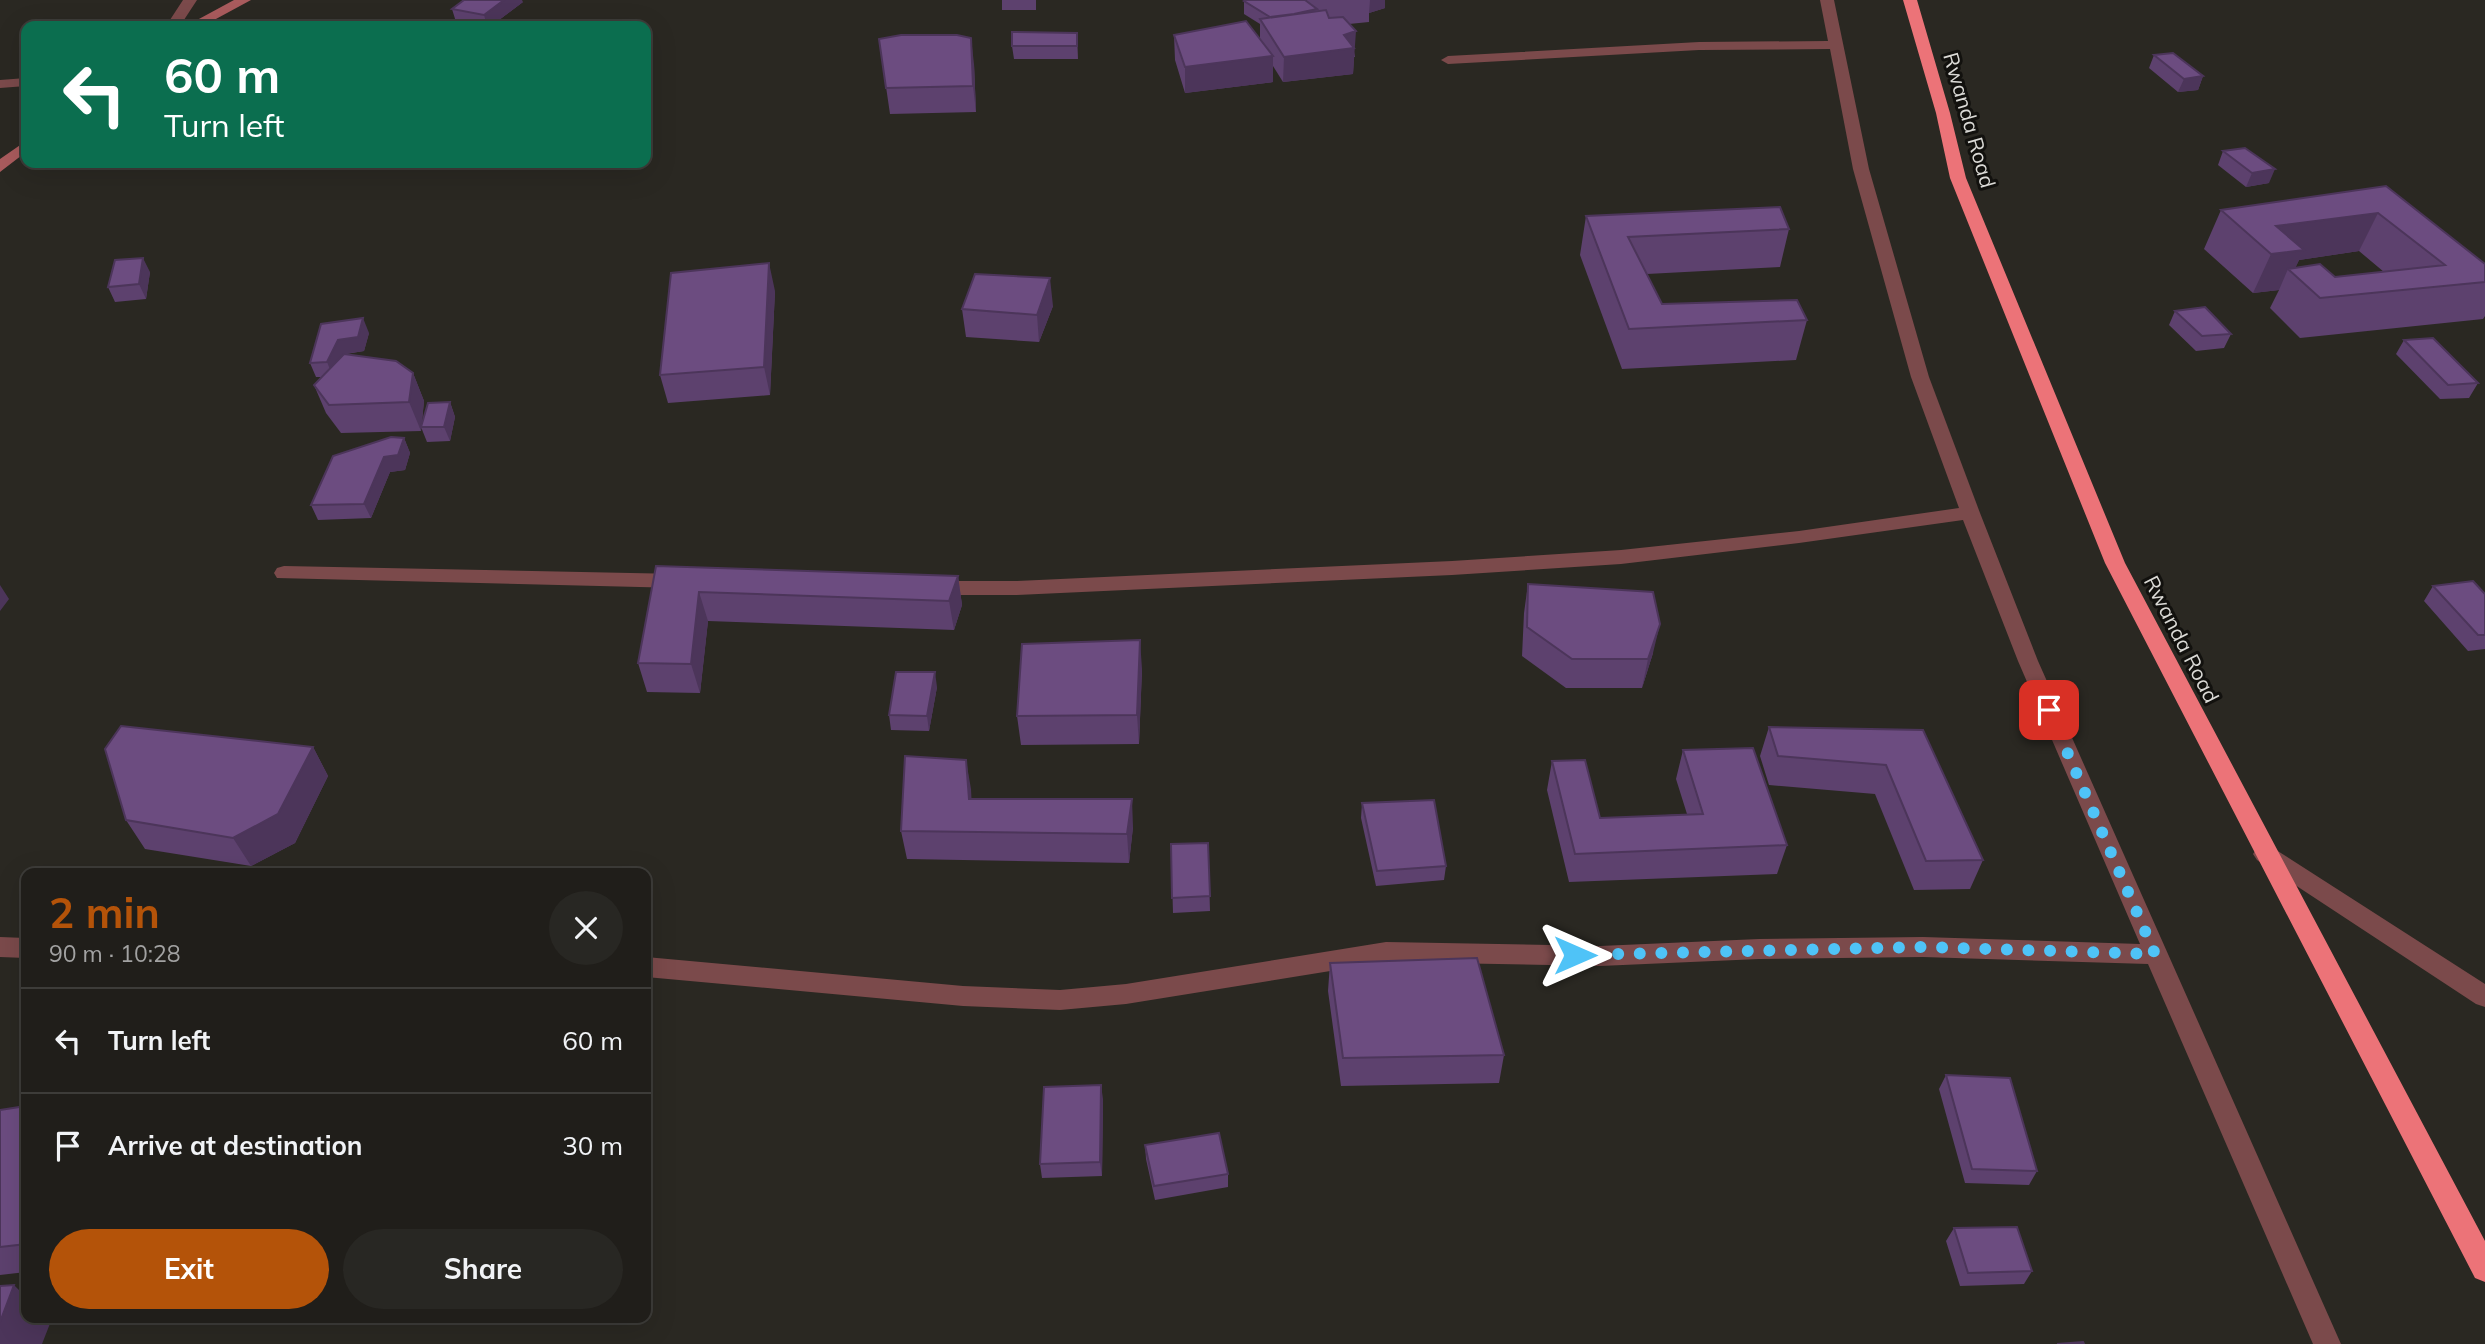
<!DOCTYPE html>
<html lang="en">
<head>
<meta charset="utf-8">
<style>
  :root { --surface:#201e1a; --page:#282723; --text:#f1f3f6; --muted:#a2a2a2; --line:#3d3c39; --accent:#b45309 }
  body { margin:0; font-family:Mulish,sans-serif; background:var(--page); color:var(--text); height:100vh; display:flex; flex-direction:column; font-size:26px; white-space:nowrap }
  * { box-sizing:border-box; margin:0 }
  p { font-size:23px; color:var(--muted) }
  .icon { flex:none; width:38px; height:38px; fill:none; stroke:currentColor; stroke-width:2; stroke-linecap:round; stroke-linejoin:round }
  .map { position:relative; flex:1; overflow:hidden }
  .panel { position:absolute; left:21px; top:868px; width:630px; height:455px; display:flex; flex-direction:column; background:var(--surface); border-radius:14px; box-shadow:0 7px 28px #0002,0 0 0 2px var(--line) }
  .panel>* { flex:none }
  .banner { position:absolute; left:21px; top:21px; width:630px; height:147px; border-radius:14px; box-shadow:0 7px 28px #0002,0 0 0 2px var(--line); background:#0b6e4f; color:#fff; overflow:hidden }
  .pin { position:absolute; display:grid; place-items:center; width:60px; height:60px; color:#fff; margin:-30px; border-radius:14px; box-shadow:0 4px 10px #0006 }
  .me { position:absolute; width:77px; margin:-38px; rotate:90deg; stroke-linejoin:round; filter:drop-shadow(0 0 5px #0008) }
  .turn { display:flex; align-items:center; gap:24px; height:147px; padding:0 28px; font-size:32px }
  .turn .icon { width:91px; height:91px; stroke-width:2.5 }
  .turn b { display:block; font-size:49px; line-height:60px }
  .round { display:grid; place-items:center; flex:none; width:74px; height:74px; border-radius:37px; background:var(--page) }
  .overview { display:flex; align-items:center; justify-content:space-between; height:119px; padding:0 28px }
  h1 { font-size:42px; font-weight:700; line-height:52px; color:var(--accent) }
  .cta { display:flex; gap:14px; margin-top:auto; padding:14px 28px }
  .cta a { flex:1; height:80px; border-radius:42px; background:var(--accent); color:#fff; font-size:28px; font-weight:700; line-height:80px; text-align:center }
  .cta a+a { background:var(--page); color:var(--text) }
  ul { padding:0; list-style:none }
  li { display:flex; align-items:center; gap:21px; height:105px; padding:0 28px; border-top:2px solid var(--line) }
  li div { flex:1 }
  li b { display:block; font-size:26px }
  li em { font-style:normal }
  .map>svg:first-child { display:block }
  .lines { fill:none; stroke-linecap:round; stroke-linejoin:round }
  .street { fill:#7b4a4b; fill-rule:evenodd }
  .secondary { fill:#a95b5d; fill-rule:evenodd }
  .highway { fill:#ec7378; fill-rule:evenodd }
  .wall { fill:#5d416e; fill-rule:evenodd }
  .shaded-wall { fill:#4c355a }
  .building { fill:#6c4c80; stroke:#4c355a; stroke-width:2 }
  .route { stroke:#4fc3f7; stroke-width:12; stroke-dasharray:0 21.6 }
  .labels { text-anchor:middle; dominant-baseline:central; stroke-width:6; stroke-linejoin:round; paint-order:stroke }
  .street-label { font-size:21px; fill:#dbdad6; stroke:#12110e }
</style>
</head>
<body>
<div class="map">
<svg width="2485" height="1344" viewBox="0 0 2485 1344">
  <rect width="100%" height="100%" fill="#2a2822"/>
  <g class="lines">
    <path class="street" d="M183,0H197L180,26H166Z
      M1820,0H1834L1869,169L1929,377L1980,513L2038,661L2341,1344H2313L2148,964L1923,957L1759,959L1600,966L1386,962L1126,1004L1060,1010L963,1006L646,977V957L963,986L1060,990L1126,984L1386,942L1600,946L1759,939L1923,937L2140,944L2018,661L1963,520L1799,543L1621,564L1452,575L1017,595H932L925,593L922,588L925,583L932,581H1017L1452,561L1621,550L1799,531L1959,508L1911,377L1853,169L1830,49L1699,50L1448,64L1441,60L1448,56L1699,42L1828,41Z
      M26,78V86L0,88V80Z
      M284,566L680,574L687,576L690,581L687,586L680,588L277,578L274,573L277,568Z
      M2265,845L2273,848L2485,984V1007L2476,1004L2257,860L2253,854L2257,848Z
      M0,937L26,938V958L0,957Z"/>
    <path class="secondary" d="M234,0H251L203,26H186Z
      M26,141V152L0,172V159Z"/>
    <path class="highway" d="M1903,0H1917L1950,113L1966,178L2125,563L2485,1241V1282L2475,1278L2105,563L1950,178L1936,113Z"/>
  </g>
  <path class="wall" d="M1002,0H1036V10H1002Z
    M1307,0H1385V8L1369,13V22L1349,24L1355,57H1354L1353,74L1283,82L1273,66V82L1185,93L1175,60L1174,35L1260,39V24L1244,14V1L1307,2Z
    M523,2L491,26H477L456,22L452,9Z
    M1077,33L1078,59H1014L1012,46Z
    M879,39L974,64L976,112L890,114Z
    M2154,55L2203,76L2198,90L2178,92L2149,68Z
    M2223,151L2269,183L2246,187L2218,165Z
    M2386,186L2485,264V316L2483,319L2300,338L2270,308L2279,290L2253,293L2204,249L2221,210ZM2359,251L2384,272L2335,277L2295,268L2299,260Z
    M1586,216L1789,229L1780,267L1647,274L1662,304L1807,320L1796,360L1622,369L1580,255Z
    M150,272L146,299L115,302L108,287Z
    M775,291L770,395L668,403L660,375Z
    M1053,306L1039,342L966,337L962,309Z
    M2175,311L2231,334L2224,348L2196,351L2169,325Z
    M369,333L364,351L346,354L413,373L424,401L421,431L341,433L326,413L314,385L321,377H316L310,363Z
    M2404,340L2478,383L2469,398L2440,399L2396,354Z
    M450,402L455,417L450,441L427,442L421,427Z
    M404,438L410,453L405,470L390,472L371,518L318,520L311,505Z
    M656,566L958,576L962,605L954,630L708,621L700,693L647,692L638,663Z
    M1528,584L1653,653L1642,688H1566L1522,656L1524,613Z
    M2433,586L2485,594V649L2468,651L2424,601Z
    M1142,669L1139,744L1021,745L1017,716Z
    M937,687L929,731L891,730L889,715Z
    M1769,727L1923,730L1983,860L1970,889L1914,890L1875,794L1769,785L1760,756Z
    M313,747L328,776L295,843L251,866L145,849L126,820Z
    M1683,750L1787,845L1777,874L1569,882L1547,790L1552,761L1600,818L1687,814L1676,779Z
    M971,789V799L1133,827L1129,863L907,859L901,831Z
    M1362,803L1446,866L1444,880L1376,886L1361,818Z
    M1208,843L1210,911L1173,913L1171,844Z
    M1330,963L1504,1055L1499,1083L1341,1086L1328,991Z
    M1946,1075L2037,1171L2029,1185L1965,1183L1939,1089Z
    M1103,1099L1102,1176L1042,1178L1040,1164Z
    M26,1106V1272L0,1275V1110Z
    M1145,1145L1228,1174V1187L1155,1200L1146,1159Z
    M1954,1228L2032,1271L2024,1284L1960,1286L1946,1241Z"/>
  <path class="shaded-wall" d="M504,0H522L523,2L491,26H487L484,15Z
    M1370,0H1385V8L1369,13Z
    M1356,31L1353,74L1283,82L1284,57L1344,35Z
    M971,38L974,64L976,112L973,86Z
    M1273,56V82L1185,93V67Z
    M2203,76L2198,90L2178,92L2184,79Z
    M2275,169L2269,183L2246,187L2252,173Z
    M2378,213L2359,251L2299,260L2293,273L2288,269L2279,290L2253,293L2271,254L2276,226Z
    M143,258L150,272L146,299L139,284Z
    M769,263L775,291L770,395L764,367Z
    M1050,278L1053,306L1039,342L1037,315Z
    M363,318L369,333L364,351L344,354L333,377L327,362L338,340Z
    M413,373L424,401L421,431L409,402Z
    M450,402L455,417L450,441L444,427Z
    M404,438L410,453L405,470L390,472L371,518L364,504L384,457Z
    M958,576L962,605L954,630L949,601Z
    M0,585L9,599L0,611Z
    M699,592L708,621L700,693L691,664Z
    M1660,624L1653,653L1642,688L1648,659Z
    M1140,640L1142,669L1139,744L1137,715Z
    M935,672L937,687L929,731L927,716Z
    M313,747L328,776L295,843L251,866L233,838Z
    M966,760L971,789L973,828L969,799Z
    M1132,799L1133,827L1129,863L1127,834Z
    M1101,1085L1103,1099L1102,1176L1100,1162Z
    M14,1285L26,1297V1318H48L51,1321L42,1344H0V1322Z"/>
  <path class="building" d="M464,0H504L484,15L452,9Z
    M1246,0H1305L1317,9L1294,14L1270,17L1244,1Z
    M1326,10L1329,18L1343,17L1356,31L1344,35L1354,48L1284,57L1260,19Z
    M1246,21L1273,56L1185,67L1174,35Z
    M1012,32L1077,33V46H1012Z
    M901,35H957L971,38L973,86L886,88L879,39Z
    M2173,53L2203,76L2184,79L2154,55Z
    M2245,148L2275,169L2252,173L2223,151Z
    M2386,186L2485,264V282L2320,298L2288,269L2320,264L2335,277L2445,265L2378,213L2276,226L2304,250L2271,254L2221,210Z
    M1780,207L1789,229L1628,237L1662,304L1797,300L1807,320L1629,329L1586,216Z
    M143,258L139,284L108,287L115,260Z
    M769,263L764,367L660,375L671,273Z
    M975,274L1050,278L1037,315L962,309Z
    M2205,307L2231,334L2202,336L2175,311Z
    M363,318L358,337L338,340L327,362L310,363L321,324Z
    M2433,338L2478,383L2448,385L2404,340Z
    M344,354L396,361L413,373L409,402L329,405L314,385Z
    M450,402L444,427H421L428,403Z
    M391,437L404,438L398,455L384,457L364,504L311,505L333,456Z
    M656,566L958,576L949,601L699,592L691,664L638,663Z
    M2473,581L2485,594V635H2478L2433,586Z
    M1528,584L1653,592L1660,624L1648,659H1572L1527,627Z
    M1140,640L1137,715L1017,716L1022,644Z
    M896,672H935L927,716L889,715Z
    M121,726L313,747L278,814L233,838L126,820L105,749Z
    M1769,727L1923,730L1983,860L1926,861L1886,765L1778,756Z
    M1753,748L1787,845L1575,854L1552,761L1585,760L1600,818L1703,814L1683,750Z
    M905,756L966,760L969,799H1132L1127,834L901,831Z
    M1434,800L1446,866L1377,871L1362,803Z
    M1208,843L1210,896L1172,898L1171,844Z
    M1477,958L1504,1055L1343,1058L1330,963Z
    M1946,1075L2010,1078L2037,1171L1972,1169Z
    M1101,1085L1100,1162L1040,1164L1044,1087Z
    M26,1106V1244L0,1247V1110Z
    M1219,1133L1228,1174L1154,1186L1145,1145Z
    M2017,1227L2032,1271L1968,1273L1954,1228Z
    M14,1285L0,1322V1286Z
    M2083,1342L2084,1344H2057Z"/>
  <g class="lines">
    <path class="route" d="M1575,955L1923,947L2155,954L2049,710"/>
  </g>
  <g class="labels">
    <g class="street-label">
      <text transform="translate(1970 120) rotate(74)">Rwanda Road</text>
      <text transform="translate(2182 639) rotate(63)">Rwanda Road</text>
    </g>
  </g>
</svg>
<div class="pin" style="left:2049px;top:710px;background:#d93025"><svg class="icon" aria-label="arrive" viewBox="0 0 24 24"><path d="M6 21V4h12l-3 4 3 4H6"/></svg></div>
<svg class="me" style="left:1575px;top:955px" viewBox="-20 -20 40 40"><path d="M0-17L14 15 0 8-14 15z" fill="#4fc3f7" stroke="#fff" stroke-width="4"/></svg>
<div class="banner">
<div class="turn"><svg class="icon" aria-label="left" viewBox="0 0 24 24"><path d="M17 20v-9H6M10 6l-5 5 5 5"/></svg><div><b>60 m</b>Turn left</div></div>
</div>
<section class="panel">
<div class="overview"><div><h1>2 min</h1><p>90 m · 10:28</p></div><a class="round"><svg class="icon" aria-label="close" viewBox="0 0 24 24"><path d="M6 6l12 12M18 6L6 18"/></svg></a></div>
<ul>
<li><svg class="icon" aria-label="left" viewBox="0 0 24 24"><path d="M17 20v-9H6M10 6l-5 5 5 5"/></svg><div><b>Turn left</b></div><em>60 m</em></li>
<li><svg class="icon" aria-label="arrive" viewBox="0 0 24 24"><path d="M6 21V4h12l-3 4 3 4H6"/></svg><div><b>Arrive at destination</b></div><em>30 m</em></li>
</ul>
<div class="cta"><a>Exit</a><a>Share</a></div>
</section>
</div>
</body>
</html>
